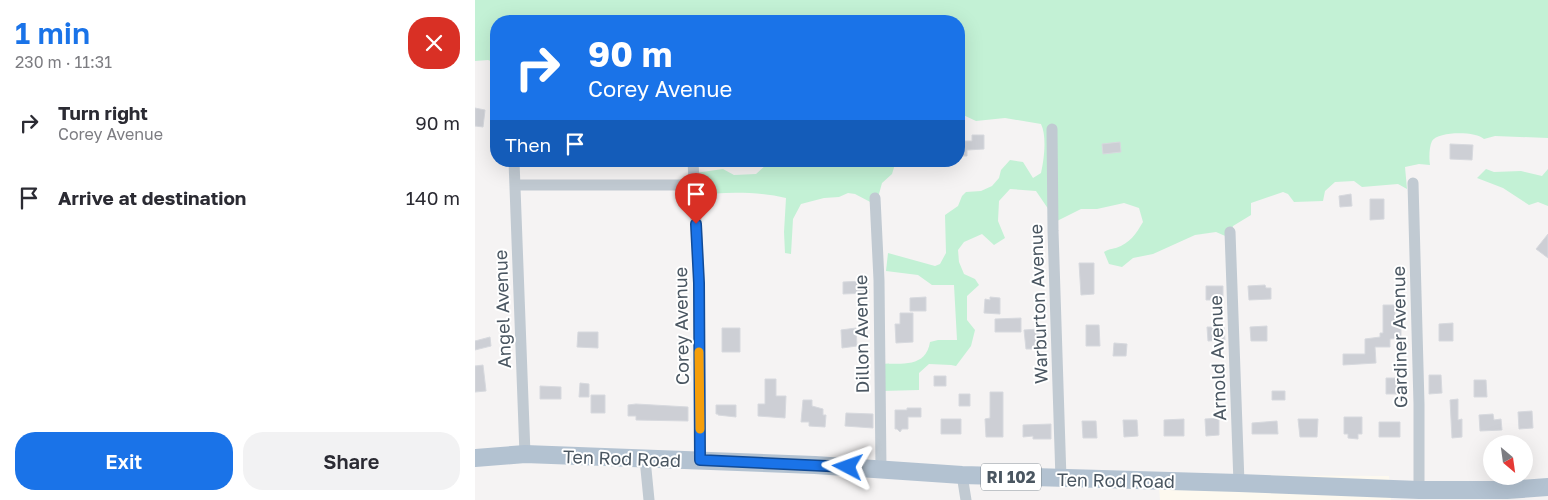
<!DOCTYPE html>
<html lang="en">
<head>
<meta charset="utf-8">
<style>
  :root { --surface:#fff; --page:#f2f2f3; --text:#2b2b33; --muted:#7c7c81; --accent:#1a73e8 }
  body { margin:0; font-family:"Golos Text",sans-serif; background:var(--page); color:var(--text); height:100vh; display:flex; flex-direction:column; font-size:19px; white-space:nowrap }
  * { box-sizing:border-box; margin:0 }
  p { font-size:16px; color:var(--muted) }
  .icon { flex:none; width:28px; height:28px; fill:none; stroke:currentColor; stroke-width:2; stroke-linecap:round; stroke-linejoin:round }
  .map { position:relative; flex:1; overflow:hidden }
  .drawer { display:flex; flex-direction:column; background:var(--surface); width:475px }
  .drawer>* { flex:none }
  .banner { position:absolute; left:15px; top:15px; width:475px; height:152px; border-radius:20px; box-shadow:0 5px 20px #0002; background:#1a73e8; color:#fff; overflow:hidden }
  .needle { width:32px; rotate:151deg }
  .tools { position:absolute; left:1008px; top:435px; display:grid; gap:10px }
  .tools a { display:grid; place-items:center; width:50px; height:50px; border-radius:50%; background:var(--surface); box-shadow:0 5px 20px #0002; font-size:25px }
  .pin { position:absolute; display:grid; place-items:center; width:42px; height:42px; color:#fff; margin:-51px -21px; border-radius:50% 50% 50% 0; rotate:-45deg; box-shadow:0 0 5px #0007 }
  .pin .icon { rotate:45deg }
  .me { position:absolute; width:55px; margin:-28px; rotate:274deg; stroke-linejoin:round; filter:drop-shadow(0 0 4px #0008) }
  .turn { display:flex; align-items:center; gap:18px; height:105px; padding:0 15px; font-size:22px }
  .turn .icon { width:65px; height:65px; stroke-width:2.5 }
  .turn b { display:block; font-size:35px; line-height:42px }
  .then { display:flex; align-items:center; height:48px; padding:0 15px; background:#0003; gap:10px; font-size:19px }
  .round { display:grid; place-items:center; flex:none; width:52px; height:52px; border-radius:20px; background:var(--page) }
  .headline { display:flex; align-items:center; justify-content:space-between; height:85px; padding:0 15px }
  h1 { font-size:30px; font-weight:600; line-height:38px; color:var(--accent) }
  .primary-button { display:flex; gap:10px; margin-top:auto; padding:10px 15px }
  .primary-button a { flex:1; height:58px; border-radius:20px; background:var(--accent); color:#fff; font-size:20px; font-weight:600; line-height:58px; text-align:center }
  .primary-button a+a { background:var(--page); color:var(--text) }
  ul { padding:0; list-style:none }
  li { display:flex; align-items:center; gap:15px; height:75px; padding:0 15px }
  li div { flex:1 }
  li b { display:block; font-size:19px }
  li em { font-style:normal }
  main { display:flex; flex:1; min-height:0 }
  .map>svg:first-child { display:block }
  .commercial { fill:#fdf9ef }
  .green { fill:#c3f1d5 }
  .building { fill:#cdcfd5; stroke:#d7d9de }
  .lines { fill:none; stroke-linecap:round; stroke-linejoin:round }
  .street { stroke:#c1cad2; stroke-width:11 }
  .primary { stroke:#b3c2d1; stroke-width:18 }
  .route-casing { stroke:#114b97; stroke-width:12 }
  .route { stroke:#1a73e8; stroke-width:9 }
  .slow { stroke:#f59e0b; stroke-width:9 }
  .labels { text-anchor:middle; dominant-baseline:central; stroke-width:4; stroke-linejoin:round; paint-order:stroke }
  .shield { fill:#fff; stroke:#808990; stroke-width:1 }
  .shield-label { font-size:16px; font-weight:bold; fill:#4a5661 }
  .street-label { font-size:18px; fill:#4a5661; stroke:#fff }
</style>
</head>
<body>
<main>
<section class="drawer">
<div class="headline"><div><h1>1 min</h1><p>230 m · 11:31</p></div><a class="round" style="background:#d93025;color:#fff"><svg class="icon" aria-label="close" viewBox="0 0 24 24"><path d="M6 6l12 12M18 6L6 18"/></svg></a></div>
<ul>
<li><svg class="icon" aria-label="right" viewBox="0 0 24 24"><path d="M7 20v-9h11M14 6l5 5-5 5"/></svg><div><b>Turn right</b><p>Corey Avenue</p></div><em>90 m</em></li>
<li><svg class="icon" aria-label="arrive" viewBox="0 0 24 24"><path d="M6 21V4h12l-3 4 3 4H6"/></svg><div><b>Arrive at destination</b></div><em>140 m</em></li>
</ul>
<div class="primary-button"><a>Exit</a><a>Share</a></div>
</section>
<div class="map">
<svg width="1073" height="500" viewBox="0 0 1073 500">
  <rect width="100%" height="100%" fill="#f5f3f3"/>
  <path class="commercial" d="M683,475L914,476L916,500H685Z"/>
  <path class="green" d="M0,0H1073V138L1020,136L1009,139C1001,131 963,131 957,141C954,147 954,159 955,165L944,164L930,167L932,189L923,184L887,187L879,181L860,182L850,191L848,201L819,202L813,194L808,192L776,203V215L758,226L755,238L741,232L720,235L678,254L658,258L647,267L634,264L629,252C634,249 636,249 641,248C655,243 661,234 668,222L664,208L649,203L622,209H606L580,222L578,216L561,191L535,189L524,201L523,221L530,238L519,245L507,234L489,242L483,250L484,262L489,274L500,279L504,285L492,296V320L500,330L496,346L481,366L476,365L454,364L444,373V390L407,391L405,364C427,363 451,368 455,342L463,340H482L479,285H457L443,275L411,271L413,253L460,266L465,264L471,253L470,215L483,206L487,196L491,192L506,191L517,186L524,178L526,170L535,160L548,162L558,178L566,173C569,160 572,136 566,124L530,118L501,121L484,113V21H21V63L13,60L0,61Z
    M291,161H421L417,174L407,183L401,205L380,194L373,193L364,197L349,198L326,204L318,219L316,254L310,253L309,232L311,198C281,191 250,192 220,195V173L248,169L259,175L281,174L291,165Z
    M1011,169L1019,172L1046,171L1067,176L1073,169V206L1063,202L1054,205L1028,188L1002,178Z"/>
  <path class="building" d="M0,108L10,110L8,127L0,126Z
    M497,135H509V149L492,150V156H484V141H497Z
    M645,142L646,152L628,154L627,144Z
    M975,144L998,145L997,160L975,159Z
    M876,194L877,206L865,207L864,196Z
    M895,199H909V219L895,220Z
    M1073,234V258L1061,249Z
    M604,263H619V294L606,295Z
    M389,281L393,282L394,293L368,294V282Z
    M790,285L791,288H796V299L774,300L773,286Z
    M731,286H748V300H731Z
    M451,297V311H435V298Z
    M515,297L525,298V314L509,313L510,299L515,300Z
    M908,305H920V325L926,326V338L915,339V347H900L901,363L868,365V354H890V339L905,337V333H908Z
    M425,313H438V342L421,343L420,324H425Z
    M546,318V332H520V319Z
    M978,323V341H964V324Z
    M611,325H624L625,346H611Z
    M792,326V341H776L775,327Z
    M732,327H749L750,340L733,341Z
    M247,328H265V352H247Z
    M381,328L382,346L367,348L366,330Z
    M564,329L565,349H551L549,330Z
    M103,332H123V348L102,347Z
    M15,337L16,346L0,350V341Z
    M639,343L652,344L651,356H638Z
    M8,365L11,391L0,392V366Z
    M954,375H966L967,393L954,394Z
    M459,376H471V386H459Z
    M911,378H924V394H911Z
    M290,379H301V396H311L310,418L283,416V404H290Z
    M999,380H1011L1012,397H999Z
    M105,383L114,384V397H104Z
    M65,386L86,387V399H65Z
    M797,391H810V400H797Z
    M515,392H528V437H511L510,419L515,418Z
    M484,394H495V406H484Z
    M116,395H130V413H116Z
    M983,399V420L987,419V437L977,438L975,400Z
    M328,400H337V406L348,409V415H351L350,427L334,426V422H326Z
    M161,404L213,407V421L161,420V416H153V405Z
    M241,405H261V417L243,415V414H241Z
    M432,408H446V417H433V429H427L425,432L422,429H420V410H432Z
    M1057,411L1058,428L1044,429L1043,412Z
    M371,413L398,414V428L370,426Z
    M1018,414L1019,420L1026,419L1027,430L1005,431L1004,415Z
    M869,417H887V434H883V439L873,438V434H869Z
    M744,418V435L731,436L730,419Z
    M466,419H486V434H466Z
    M709,419V436H689V420Z
    M823,419H843L842,437H825Z
    M648,420H662L663,436L649,437Z
    M607,421H621L622,438H608Z
    M802,421L803,434H777V423Z
    M904,422H925V437H904Z
    M576,424V439H558V436L548,437V425Z"/>
  <g class="lines">
    <path class="street" d="M577,129L578,231L586,479
      M39,161L50,454
      M218,161L224,283L225,460
      M938,183L944,404V490
      M40,185H219
      M400,198L404,280L406,469
      M755,232L764,483
      M170,459L174,500
      M487,475L491,500"/>
    <path class="primary" d="M0,458L50,454L340,465L487,475L764,483L944,490H1032L1073,487"/>
  </g>
  <g class="lines">
    <g class="route-casing">
      <path id="route" d="M221,224L224,283L225,460L373,467"/>
    </g>
    <use href="#route" class="route"/>
    <path class="slow" d="M224,352L225,429"/>
  </g>
  <g class="labels">
    <rect class="shield" x="506" y="463.5" width="60" height="27" rx="4"/>
    <g class="shield-label">
      <text x="536" y="477">RI 102</text>
    </g>
    <g class="street-label">
      <text transform="translate(563 304) rotate(-92)">Warburton Avenue</text>
      <text transform="translate(27 309) rotate(-92)">Angel Avenue</text>
      <text transform="translate(206 326) rotate(-91)">Corey Avenue</text>
      <text transform="translate(386 334) rotate(-91)">Dillon Avenue</text>
      <text transform="translate(924 337) rotate(-91)">Gardiner Avenue</text>
      <text transform="translate(742 358) rotate(-92)">Arnold Avenue</text>
      <text transform="translate(147 458) rotate(2)">Ten Rod Road</text>
      <text transform="translate(641 480) rotate(1)">Ten Rod Road</text>
    </g>
  </g>
</svg>
<div class="tools">
<a><svg class="needle" viewBox="-14 -14 28 28"><path d="M0-13l5 13h-10z" fill="#e53935"/><path d="M0 13l5-13h-10z" fill="#7c7c81"/></svg></a>
</div>
<div class="pin" style="left:221px;top:224px;background:#d93025"><svg class="icon" aria-label="arrive" viewBox="0 0 24 24"><path d="M6 21V4h12l-3 4 3 4H6"/></svg></div>
<svg class="me" style="left:373px;top:467px" viewBox="-20 -20 40 40"><path d="M0-17L14 15 0 8-14 15z" fill="#1a73e8" stroke="#fff" stroke-width="4"/></svg>
<div class="banner">
<div class="turn"><svg class="icon" aria-label="right" viewBox="0 0 24 24"><path d="M7 20v-9h11M14 6l5 5-5 5"/></svg><div><b>90 m</b>Corey Avenue</div></div>
<div class="then">Then<svg class="icon" aria-label="arrive" viewBox="0 0 24 24"><path d="M6 21V4h12l-3 4 3 4H6"/></svg></div>
</div>
</div>
</main>
</body>
</html>
